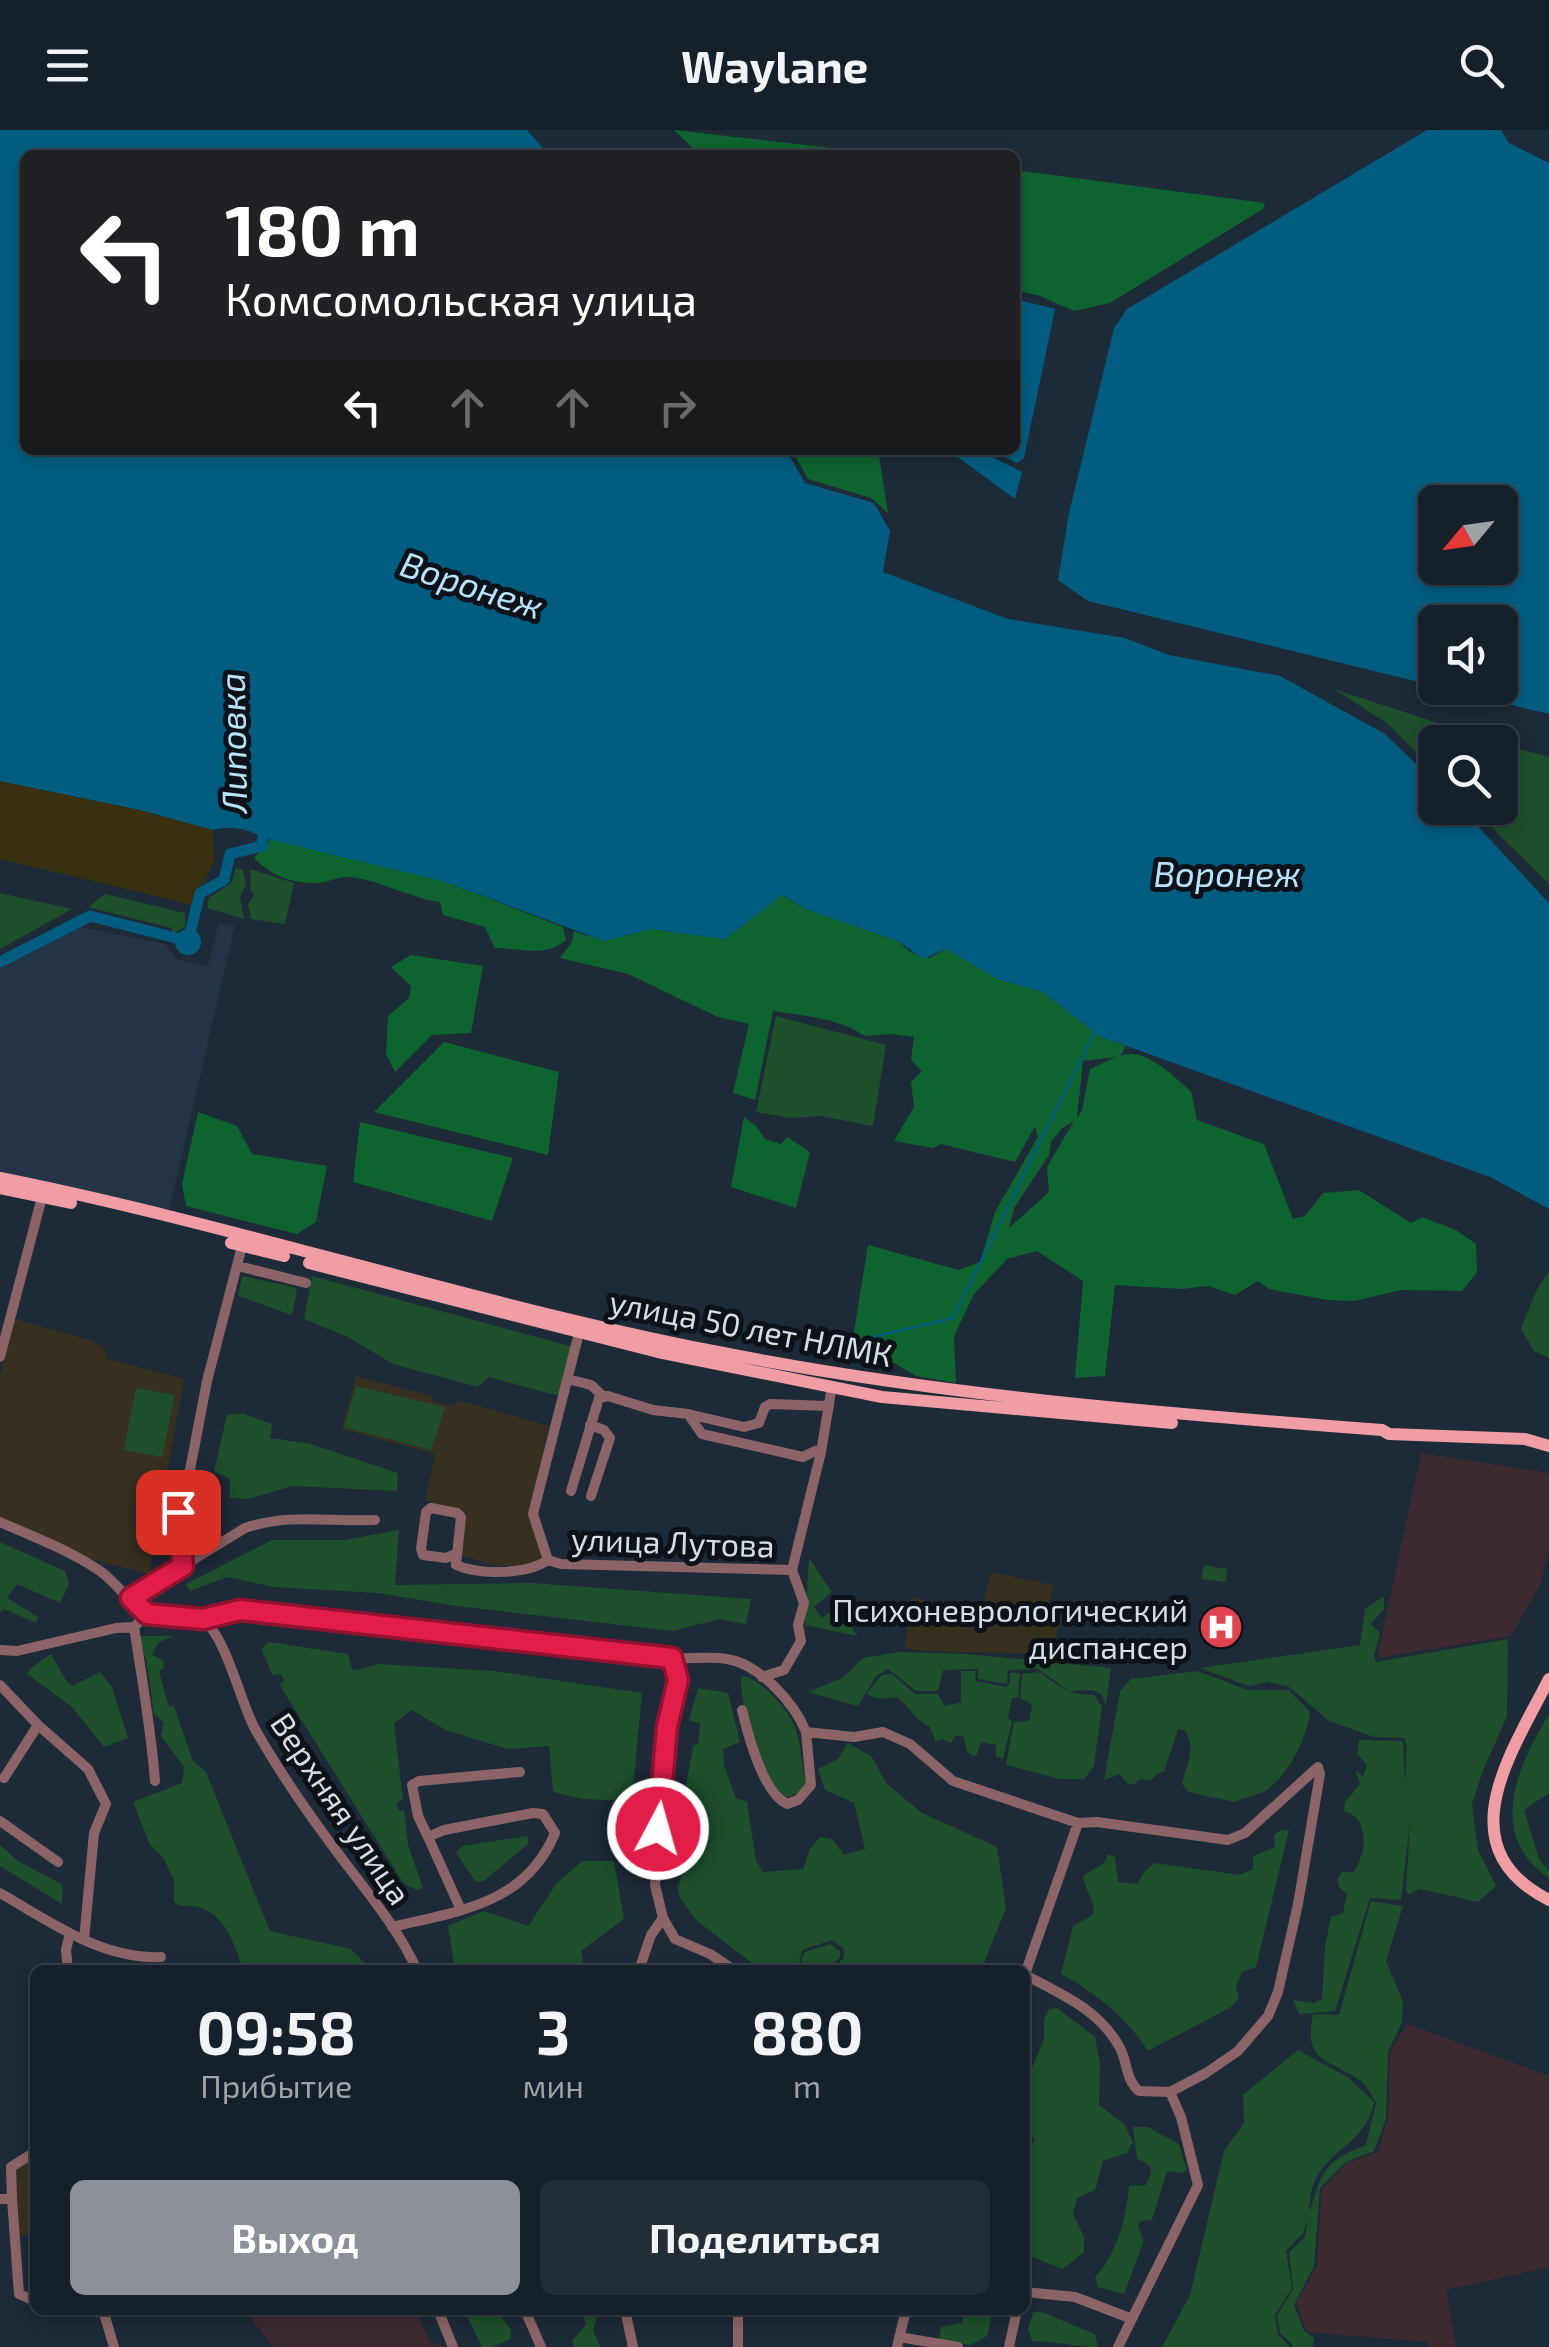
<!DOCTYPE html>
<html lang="ru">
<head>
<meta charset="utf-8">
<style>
  :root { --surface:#16202a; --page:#232d36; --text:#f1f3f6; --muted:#9ea3a8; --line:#353e47; --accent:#8c9099 }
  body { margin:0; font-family:"Exo 2",sans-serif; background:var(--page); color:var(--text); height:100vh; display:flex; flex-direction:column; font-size:38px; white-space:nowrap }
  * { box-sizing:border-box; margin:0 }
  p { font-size:32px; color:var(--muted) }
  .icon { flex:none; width:55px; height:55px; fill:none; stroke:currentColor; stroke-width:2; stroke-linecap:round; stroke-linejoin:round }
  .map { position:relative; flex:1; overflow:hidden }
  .sheet { position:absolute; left:30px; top:1835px; width:1000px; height:350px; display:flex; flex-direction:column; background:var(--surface); border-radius:15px; box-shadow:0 5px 15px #0003,0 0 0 2px var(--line) }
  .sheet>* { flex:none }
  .banner { position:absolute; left:20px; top:20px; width:1000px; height:305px; border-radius:15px; box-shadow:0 5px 15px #0003,0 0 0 2px var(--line); background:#202124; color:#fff; overflow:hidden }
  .needle { width:65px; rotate:241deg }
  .fabs { position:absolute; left:1418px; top:355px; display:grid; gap:20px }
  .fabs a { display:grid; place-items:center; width:100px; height:100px; border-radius:15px; background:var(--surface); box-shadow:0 5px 15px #0003,0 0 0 2px var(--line); font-size:50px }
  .pin { position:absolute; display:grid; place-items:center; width:85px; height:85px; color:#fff; margin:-42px; border-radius:20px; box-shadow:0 5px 15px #0006 }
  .me { position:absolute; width:110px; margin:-55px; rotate:6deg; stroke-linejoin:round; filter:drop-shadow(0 0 8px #0008) }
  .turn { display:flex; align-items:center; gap:35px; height:210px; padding:0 40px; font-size:45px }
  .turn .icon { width:130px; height:130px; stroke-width:2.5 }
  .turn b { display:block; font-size:70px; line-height:85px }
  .lanes { display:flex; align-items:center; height:95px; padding:0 40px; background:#0003; justify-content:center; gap:50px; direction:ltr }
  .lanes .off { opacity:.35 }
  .eta { display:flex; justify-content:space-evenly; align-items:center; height:170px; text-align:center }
  .eta b { font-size:60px; font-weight:700; line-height:70px }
  .action { display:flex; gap:20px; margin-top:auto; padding:20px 40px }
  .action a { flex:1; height:115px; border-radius:15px; background:var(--accent); color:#fff; font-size:40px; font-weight:700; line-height:115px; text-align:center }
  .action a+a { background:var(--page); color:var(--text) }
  header { display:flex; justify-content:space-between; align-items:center; height:130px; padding:0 40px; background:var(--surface); font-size:45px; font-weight:700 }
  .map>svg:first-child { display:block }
  .built { fill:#233446 }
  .industrial { fill:#3d2a31 }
  .education { fill:#37301f }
  .green { fill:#1d4f2b }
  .forest { fill:#0e642e; fill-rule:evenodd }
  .sand { fill:#38300f }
  .water { fill:#005d80; fill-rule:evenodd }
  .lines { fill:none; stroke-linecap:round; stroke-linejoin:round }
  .stream { stroke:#005d80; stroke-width:2.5 }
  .river { stroke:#005d80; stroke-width:11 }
  .minor { stroke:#8c6467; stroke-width:10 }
  .major { stroke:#f09ea4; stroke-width:12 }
  .route-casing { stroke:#92132f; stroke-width:25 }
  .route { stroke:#e11d48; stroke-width:18 }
  .labels { text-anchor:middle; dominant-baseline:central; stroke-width:10; stroke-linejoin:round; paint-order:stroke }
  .street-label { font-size:32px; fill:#d5dde6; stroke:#0d1218 }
  .poi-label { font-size:32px; fill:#d5dde6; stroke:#0d1218; text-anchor:end }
  .water-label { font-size:35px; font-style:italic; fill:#b6e3fc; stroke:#0d1218 }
</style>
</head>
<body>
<header><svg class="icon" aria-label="menu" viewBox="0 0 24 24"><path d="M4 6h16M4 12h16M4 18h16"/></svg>Waylane<svg class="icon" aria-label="search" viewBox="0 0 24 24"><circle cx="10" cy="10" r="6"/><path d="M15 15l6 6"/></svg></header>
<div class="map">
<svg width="1549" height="2217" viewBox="0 0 1549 2217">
  <rect width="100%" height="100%" fill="#1d2a38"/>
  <path class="built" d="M219,792L235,796L168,1085L0,1044V838L81,797L165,814L177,830L208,836Z"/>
  <path class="industrial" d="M1421,1323L1549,1343V1420L1540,1455L1511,1506L1377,1528Z
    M1407,1894L1549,1946V2137L1446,2160L1456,2217H1430L1427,2212L1307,2202L1296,2173L1317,2136L1322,2059L1347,2033L1378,2022L1388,1989L1390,1923Z
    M245,2180H415L431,2213L445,2217H273Z"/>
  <path class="education" d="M15,1189L90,1210L106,1220L105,1228L184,1249L149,1444L91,1429L0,1387V1246Z
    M356,1246L432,1266V1271L448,1275L462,1271L549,1296L531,1379L544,1428L539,1434L498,1436L458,1425L467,1384L425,1370L435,1324L342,1299Z
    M991,1442L1054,1455L1046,1483L1061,1487L1051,1524L921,1521L904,1517L913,1467L968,1481L970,1478L981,1480Z
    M35,2027V2104L18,2105L15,2039Z"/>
  <path class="green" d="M1334,559L1496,612H1435V641L1388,594Z
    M1500,614L1549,627V754L1472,678H1500Z
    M236,738L243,740L246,754L240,767L244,789L207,778L209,768L231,753Z
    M250,739L294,753L285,794L251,789L248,774L254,765L251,760Z
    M0,763L72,779L0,819Z
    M105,764L185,783V797L172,804V798L88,777Z
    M776,886L886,915L873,996L821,986L790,988L756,982Z
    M1549,1141V1228L1534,1221L1521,1199L1536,1161Z
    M242,1146L294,1157L297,1162L292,1185L238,1166Z
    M312,1146L573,1217L559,1266L489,1247L478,1257L393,1234L348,1207L304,1189Z
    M356,1256L445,1277L431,1320L344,1297Z
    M136,1258L175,1265L162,1327L124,1320Z
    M242,1283L272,1294L270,1308L311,1314L398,1343L397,1361L292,1356L249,1369L230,1368V1349L214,1341L227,1285Z
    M399,1400L395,1455L532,1453L751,1469L746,1494L720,1489L673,1501L457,1476L378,1463L273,1457L227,1447L190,1461L186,1454L272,1410H345Z
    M0,1412L65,1441L69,1454L60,1473L17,1454L7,1468L38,1487L36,1493L4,1479L0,1483Z
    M809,1428L832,1462L814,1477L822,1488L840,1474L857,1506L805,1495Z
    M1204,1435L1227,1439L1226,1452L1201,1449Z
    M1384,1466V1479L1371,1494L1380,1503L1374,1525L1376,1532L1508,1509L1507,1586L1482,1643L1472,1674L1478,1720L1496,1756L1478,1772L1420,1759L1409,1764L1406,1761L1410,1692L1401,1770L1370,1768L1335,1881L1299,1884L1293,1870L1313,1873L1322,1869L1325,1816L1331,1787L1343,1783L1347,1764L1339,1757L1337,1749L1342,1742H1353C1367,1725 1370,1687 1344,1681L1345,1672L1360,1654L1355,1640L1363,1646L1367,1635L1357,1624L1359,1610L1403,1611L1405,1653L1407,1616L1404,1608L1374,1607L1329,1591L1288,1556L1267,1552L1248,1556L1200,1538L1360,1515L1365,1479Z
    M138,1506H174L159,1512L152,1525L163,1530L164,1537L159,1542L169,1577L174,1576L193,1631L206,1642L270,1801L351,1819L372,1840H243C236,1818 224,1781 197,1777C186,1775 183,1779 174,1772V1750L163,1727L150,1715L133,1672L182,1653L184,1637L161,1606L164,1593L154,1584L146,1528L141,1522Z
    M269,1512L348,1524L352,1539L358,1540L377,1534L494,1541L642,1563L632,1671L582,1669L553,1662L549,1616L508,1619L445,1600L412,1580L394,1593L403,1670L396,1673L399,1681L404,1680L408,1715L423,1758L417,1760L404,1754L279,1554L284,1551L281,1544L273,1546L261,1519Z
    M899,1522L966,1524L1111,1538L1106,1575L1101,1564L1092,1560L1069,1561L1038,1539L1008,1540L1007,1554L978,1549V1539L943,1540L938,1561H916L888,1539L876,1546L858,1576L808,1562L844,1547L863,1528Z
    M51,1524L67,1552L73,1556L100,1542L112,1557L128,1608L104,1617L72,1577L27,1544L32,1537Z
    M961,1541H976L975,1551L1006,1557L1010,1554V1543H1020L1018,1568H1012L1008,1588L1012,1591L1003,1629L996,1626V1615L981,1612L977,1625L973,1626L967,1622L964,1607L956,1605L951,1613L942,1609L936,1612L929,1596C914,1590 910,1576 897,1567L879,1569L866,1564L882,1545L892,1544L915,1564H938L945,1576L961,1572Z
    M1198,1541L1247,1560H1289L1310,1582C1307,1608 1288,1647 1265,1661C1256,1666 1245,1666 1235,1672L1188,1662L1182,1653C1187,1634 1197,1616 1184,1600L1178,1599L1164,1642L1158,1643L1150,1651L1141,1649L1134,1654H1128L1119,1644L1104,1650L1120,1561L1131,1549Z
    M1040,1542C1059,1557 1069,1565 1094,1565L1102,1577L1094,1636L1084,1649H1060L1006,1635L1014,1592L1029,1591L1032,1575L1020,1568L1022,1544Z
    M741,1546C760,1548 786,1577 794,1595C801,1612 802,1635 806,1653C800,1663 794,1666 783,1668C762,1649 739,1575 741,1546Z
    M698,1558L728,1563L740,1612L723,1619L724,1635L736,1668L747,1672L756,1730L763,1742L803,1739L810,1719L820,1707L832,1709L844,1725L865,1719L854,1673L825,1660L818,1639L838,1629L848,1613L871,1626L887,1654L922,1683L997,1717L1006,1778L981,1840H834L844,1827V1819L832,1810L802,1820L799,1833L804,1840H761L696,1790L680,1768L677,1757L682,1746L681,1708L673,1703L675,1697L692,1691L693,1679L683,1673L693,1616L698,1613L700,1594L689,1590Z
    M1549,1584V1663L1524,1680L1539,1729L1549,1741V1748C1486,1706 1517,1636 1549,1584Z
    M1281,1700H1289L1256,1837L1242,1842L1236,1856L1239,1868L1231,1877L1148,1921C1126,1887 1096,1863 1061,1844L1073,1796L1094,1784C1094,1769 1085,1761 1083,1746L1104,1733L1108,1724L1115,1727L1118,1752L1137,1754L1145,1741L1155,1733L1240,1745L1253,1739V1726L1275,1717L1274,1705Z
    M527,1706L529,1713L484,1751L476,1752L456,1723L462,1716Z
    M0,1715L18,1731L63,1755L62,1774L0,1736Z
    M582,1731H614L624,1789L581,1821L585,1840H455L448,1796L484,1781L528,1796L557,1753Z
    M1371,1771L1403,1776L1386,1831L1403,1872L1402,1892L1388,1922L1386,1989L1374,2021L1346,2032L1320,2058L1314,2136L1294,2175L1304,2201L1314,2208L1313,2217H1292V2214L1280,2203L1277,2186L1293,2159L1289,2122L1305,2107L1308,2089L1303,2103L1286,2121L1292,2158L1275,2185L1278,2204L1290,2217H1162L1190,2165L1224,2021L1244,1993L1243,1965L1298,1920L1349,1948L1374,1972C1367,2012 1331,2018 1315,2050C1310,2060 1310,2073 1309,2083C1323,2042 1322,2032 1366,2015L1376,1973C1372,1967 1368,1957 1363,1953C1333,1928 1302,1937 1313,1884L1339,1885Z
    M830,1814L840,1821V1827L829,1840H806L801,1830L805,1822Z
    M1057,1878L1095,1907L1100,1934L1099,1975L1124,1994L1133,2012L1127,2023L1103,2031L1095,2060L1077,2068L1073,2084L1084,2107V2122L1063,2139L1025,2124V2029L1035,2009L1025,2003V1954L1044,1909V1889L1049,1879Z
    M1133,1997H1148L1179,2014L1187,2040L1182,2043L1167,2041L1152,2090L1141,2091L1138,2096L1144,2110L1124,2164L1098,2157L1095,2147C1118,2123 1126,2087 1129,2056L1146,2055L1151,2044L1150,2036L1137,2028Z
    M464,2180H496L511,2200V2209L492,2217H482Z
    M581,2180H599L593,2200L600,2217H574L572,2211L586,2194Z
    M965,2180H993L987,2206L971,2215L939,2210L941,2197L962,2193Z
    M1039,2181L1095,2204L1098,2217C1074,2217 1055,2211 1032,2211L1028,2199L1033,2183Z"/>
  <path class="forest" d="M674,0L893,25H700Z
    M1015,40L1265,73L1263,79L1110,173L1074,181L1040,166L1015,160Z
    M792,320H878L888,383L871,368L808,349Z
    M271,709L446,752L563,797L566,810C545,828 522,818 495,818L485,797L443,785L440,772C409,768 380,750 349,747C339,746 329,752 318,753C293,754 271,746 254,728Z
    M781,765L806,779L898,811L910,822L929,828L946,819L998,849L1043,862L1099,906L1126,916L1120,926C1145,916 1172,946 1191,961L1197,990L1264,1014L1293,1089L1305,1086L1323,1063L1359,1060L1411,1093L1422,1087L1456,1100L1476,1114L1477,1142L1462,1161L1401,1160L1354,1171L1327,1170L1269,1159L1258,1151L1235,1165L1208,1156L1182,1159L1115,1155L1105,1246L1075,1248L1083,1151L1037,1121L1007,1129L974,1164L954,1206L956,1253L916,1246L853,1208L868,1115L959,1140L980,1132L995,1082L1038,1007L1035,996L1015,1032L941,1014L933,1018L894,1011L914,977L911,952L922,941L911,930L914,907L891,904L865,906C839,888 805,886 773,881L755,970L733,963L749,894L718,887L628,844L560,828L572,812L574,801L604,811L651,799L725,809ZM1116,927L1090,939L1082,981L1077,988L1083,931ZM1074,991L1047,1037L1049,1062L1009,1098L1014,1078L1049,1025L1051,1012L1062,998Z
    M411,825L483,836L471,903L432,905L395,942L386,924L388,886L409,868L411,856L391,837Z
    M444,912L559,942L548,1025L374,982Z
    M198,982L237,996L252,1024L327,1036L316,1092L297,1104L186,1076L182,1054Z
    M744,987L756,996L765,1009L781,1014L787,1007L810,1022L796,1078L731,1057Z
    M360,992L513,1028L492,1091L353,1052Z"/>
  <path class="sand" d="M0,651L140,680L213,700L214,731L193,775L0,729Z"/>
  <path class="water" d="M0,0H527L549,25H25V320H786L805,353L874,373L890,401L883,442L1008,489L1125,508L1169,525L1280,546L1385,604L1435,652V678H1461L1549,773V1079L1490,1047L1099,906L1043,862L998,849L946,819L923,829L898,811L806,779L782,765L725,809L651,799L604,811L446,752L264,708C248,699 232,695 213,700L140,680L0,651Z
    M1427,0H1501L1509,13L1549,33V584L1442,558H1500V492H1435V556L1088,471L1058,450L1069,383L1114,198L1127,179ZM1500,372V438H1435V372Z
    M1015,169L1055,179L1024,328L1017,333L991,320H1015Z
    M948,320H978L1022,342L1015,369Z
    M175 812a13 13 0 1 1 26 0a13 13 0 1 1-26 0Z"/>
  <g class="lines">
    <path class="stream" d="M858,1233L869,1208L953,1188L1094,903"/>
    <path class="river" d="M0,832L90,786L188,811L200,763L224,750L230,724L262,716L264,694"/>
    <path class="minor" d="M238,1136L306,1153
      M0,1227L42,1067
      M568,1249L591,1255L603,1266
      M688,1284L702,1304L803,1327L815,1321L821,1322
      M590,1295L604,1300L610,1308L591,1366
      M571,1361L599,1268L608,1266L653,1280L688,1284L744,1297L759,1293L765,1277L770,1274L829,1276
      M0,1392C34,1407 69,1420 100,1441C115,1451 133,1477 146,1483C169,1495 216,1486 240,1480L672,1528C690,1529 710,1526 727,1529C760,1534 795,1574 806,1602L854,1607L883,1602L910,1614L953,1651L1078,1693L1097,1692L1228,1710L1245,1703L1318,1637
      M455,1424L446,1428L423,1425L421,1419L426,1382L431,1378L457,1383L461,1387L456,1435C479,1445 527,1445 548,1430
      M548,1430L561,1434L792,1440
      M548,1430L533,1384L579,1203
      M183,1436L178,1382L185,1366L207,1251L242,1116
      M131,1468L245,1398C289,1383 331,1392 375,1390
      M203,1489C227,1509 240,1571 255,1599C280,1643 309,1685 340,1726C367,1762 398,1798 417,1840
      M134,1497C142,1549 151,1599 155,1651
      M0,1520L17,1521L116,1498L134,1497L147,1484
      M672,1528L678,1550L666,1604L655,1755L663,1788L675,1809L710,1824L734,1840
      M762,1547L784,1540L801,1511L798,1495L804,1473L792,1440L821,1322L831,1262L829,1257
      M0,1555L38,1595L88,1639L106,1674L94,1703L84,1810
      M742,1580C748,1605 763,1663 787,1674L798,1670L811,1655L806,1602
      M4,1648L38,1595
      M0,1691L58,1732
      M428,1707L461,1780
      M0,1763C49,1791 102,1830 161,1827
      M392,1797C459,1781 526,1774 555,1703L543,1684L533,1683L444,1700L428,1707L418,1686L412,1655L419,1651L520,1642
      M68,1840L66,1820L70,1803
      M639,1840L651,1805L663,1788
      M1025,1844L1078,1693
      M1025,1845C1061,1864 1100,1880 1120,1918C1128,1933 1125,1949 1139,1961L1170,1962L1206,1943L1238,1921L1268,1886L1278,1862L1298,1774L1320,1644L1318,1637
      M0,2069H12L19,2164L35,2171
      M12,2069L11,2037L35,2022
      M1025,2162L1075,2167L1132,2189
      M103,2180L114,2217
      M438,2180L453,2217
      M525,2180L541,2217
      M625,2180L633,2217
      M899,2207L958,2217
      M738,2217V2180
      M897,2217L906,2180
      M1009,2217L1017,2180
      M1118,2217L1198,2055L1181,1987L1170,1962"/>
    <path class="major" d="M0,1048C240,1096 473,1174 713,1221C934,1265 1157,1283 1382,1300L1389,1304L1525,1309L1549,1316
      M0,1058L71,1073
      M231,1113L284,1126
      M309,1133L658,1222L882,1267L1172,1293
      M1549,1549C1512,1622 1445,1717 1549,1770"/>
  </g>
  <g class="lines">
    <g class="route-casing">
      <path id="route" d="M178,1382L183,1436L131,1468L147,1484L203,1489L240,1480L672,1528L678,1550L667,1597L658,1699"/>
    </g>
    <use href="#route" class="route"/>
  </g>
  <defs>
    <g id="hospital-disc" transform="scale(2.25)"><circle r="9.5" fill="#e0444e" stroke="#0d1218"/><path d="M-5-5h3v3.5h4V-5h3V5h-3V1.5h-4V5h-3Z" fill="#fff"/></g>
  </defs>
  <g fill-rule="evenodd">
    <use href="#hospital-disc" x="1221" y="1497"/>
  </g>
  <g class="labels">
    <g class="street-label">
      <text transform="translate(751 1197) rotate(11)">улица 50 лет НЛМК</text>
      <text transform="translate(673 1411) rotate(2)">улица Лутова</text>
      <text transform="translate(342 1678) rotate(56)">Верхняя улица</text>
    </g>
    <g class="poi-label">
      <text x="1188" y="1479">Психоневрологический<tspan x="1188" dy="37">диспансер</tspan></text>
    </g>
    <g class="water-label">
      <text transform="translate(472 454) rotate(18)">Воронеж</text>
      <text transform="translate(232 613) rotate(-91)">Липовка</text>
      <text x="1227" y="743">Воронеж</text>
    </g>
  </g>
</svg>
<div class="fabs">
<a><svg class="needle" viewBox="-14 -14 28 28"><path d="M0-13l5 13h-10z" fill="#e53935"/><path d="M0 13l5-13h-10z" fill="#9ea3a8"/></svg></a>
<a><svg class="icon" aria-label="sound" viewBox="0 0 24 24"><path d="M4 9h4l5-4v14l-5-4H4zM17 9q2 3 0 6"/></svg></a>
<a><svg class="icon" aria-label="search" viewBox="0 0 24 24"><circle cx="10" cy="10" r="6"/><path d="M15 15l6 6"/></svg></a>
</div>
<div class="pin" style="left:178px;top:1382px;background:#d93025"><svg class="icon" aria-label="arrive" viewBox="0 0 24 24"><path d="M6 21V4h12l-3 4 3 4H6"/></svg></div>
<svg class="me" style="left:658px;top:1699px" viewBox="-20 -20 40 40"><circle r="17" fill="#e11d48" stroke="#fff" stroke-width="3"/><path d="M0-11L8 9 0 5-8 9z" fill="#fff"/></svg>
<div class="banner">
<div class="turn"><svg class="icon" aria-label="left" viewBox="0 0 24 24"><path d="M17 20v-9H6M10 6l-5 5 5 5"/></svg><div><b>180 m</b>Комсомольская улица</div></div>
<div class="lanes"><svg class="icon" aria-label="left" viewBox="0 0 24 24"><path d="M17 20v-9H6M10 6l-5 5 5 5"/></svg><svg class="icon off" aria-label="ahead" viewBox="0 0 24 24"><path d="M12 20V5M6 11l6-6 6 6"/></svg><svg class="icon off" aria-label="ahead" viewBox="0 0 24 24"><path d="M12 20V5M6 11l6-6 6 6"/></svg><svg class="icon off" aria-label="right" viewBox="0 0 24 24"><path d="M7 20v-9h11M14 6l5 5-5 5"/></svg></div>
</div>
<section class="sheet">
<div class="eta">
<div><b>09:58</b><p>Прибытие</p></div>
<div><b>3</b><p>мин</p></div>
<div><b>880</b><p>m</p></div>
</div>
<div class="action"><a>Выход</a><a>Поделиться</a></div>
</section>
</div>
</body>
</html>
